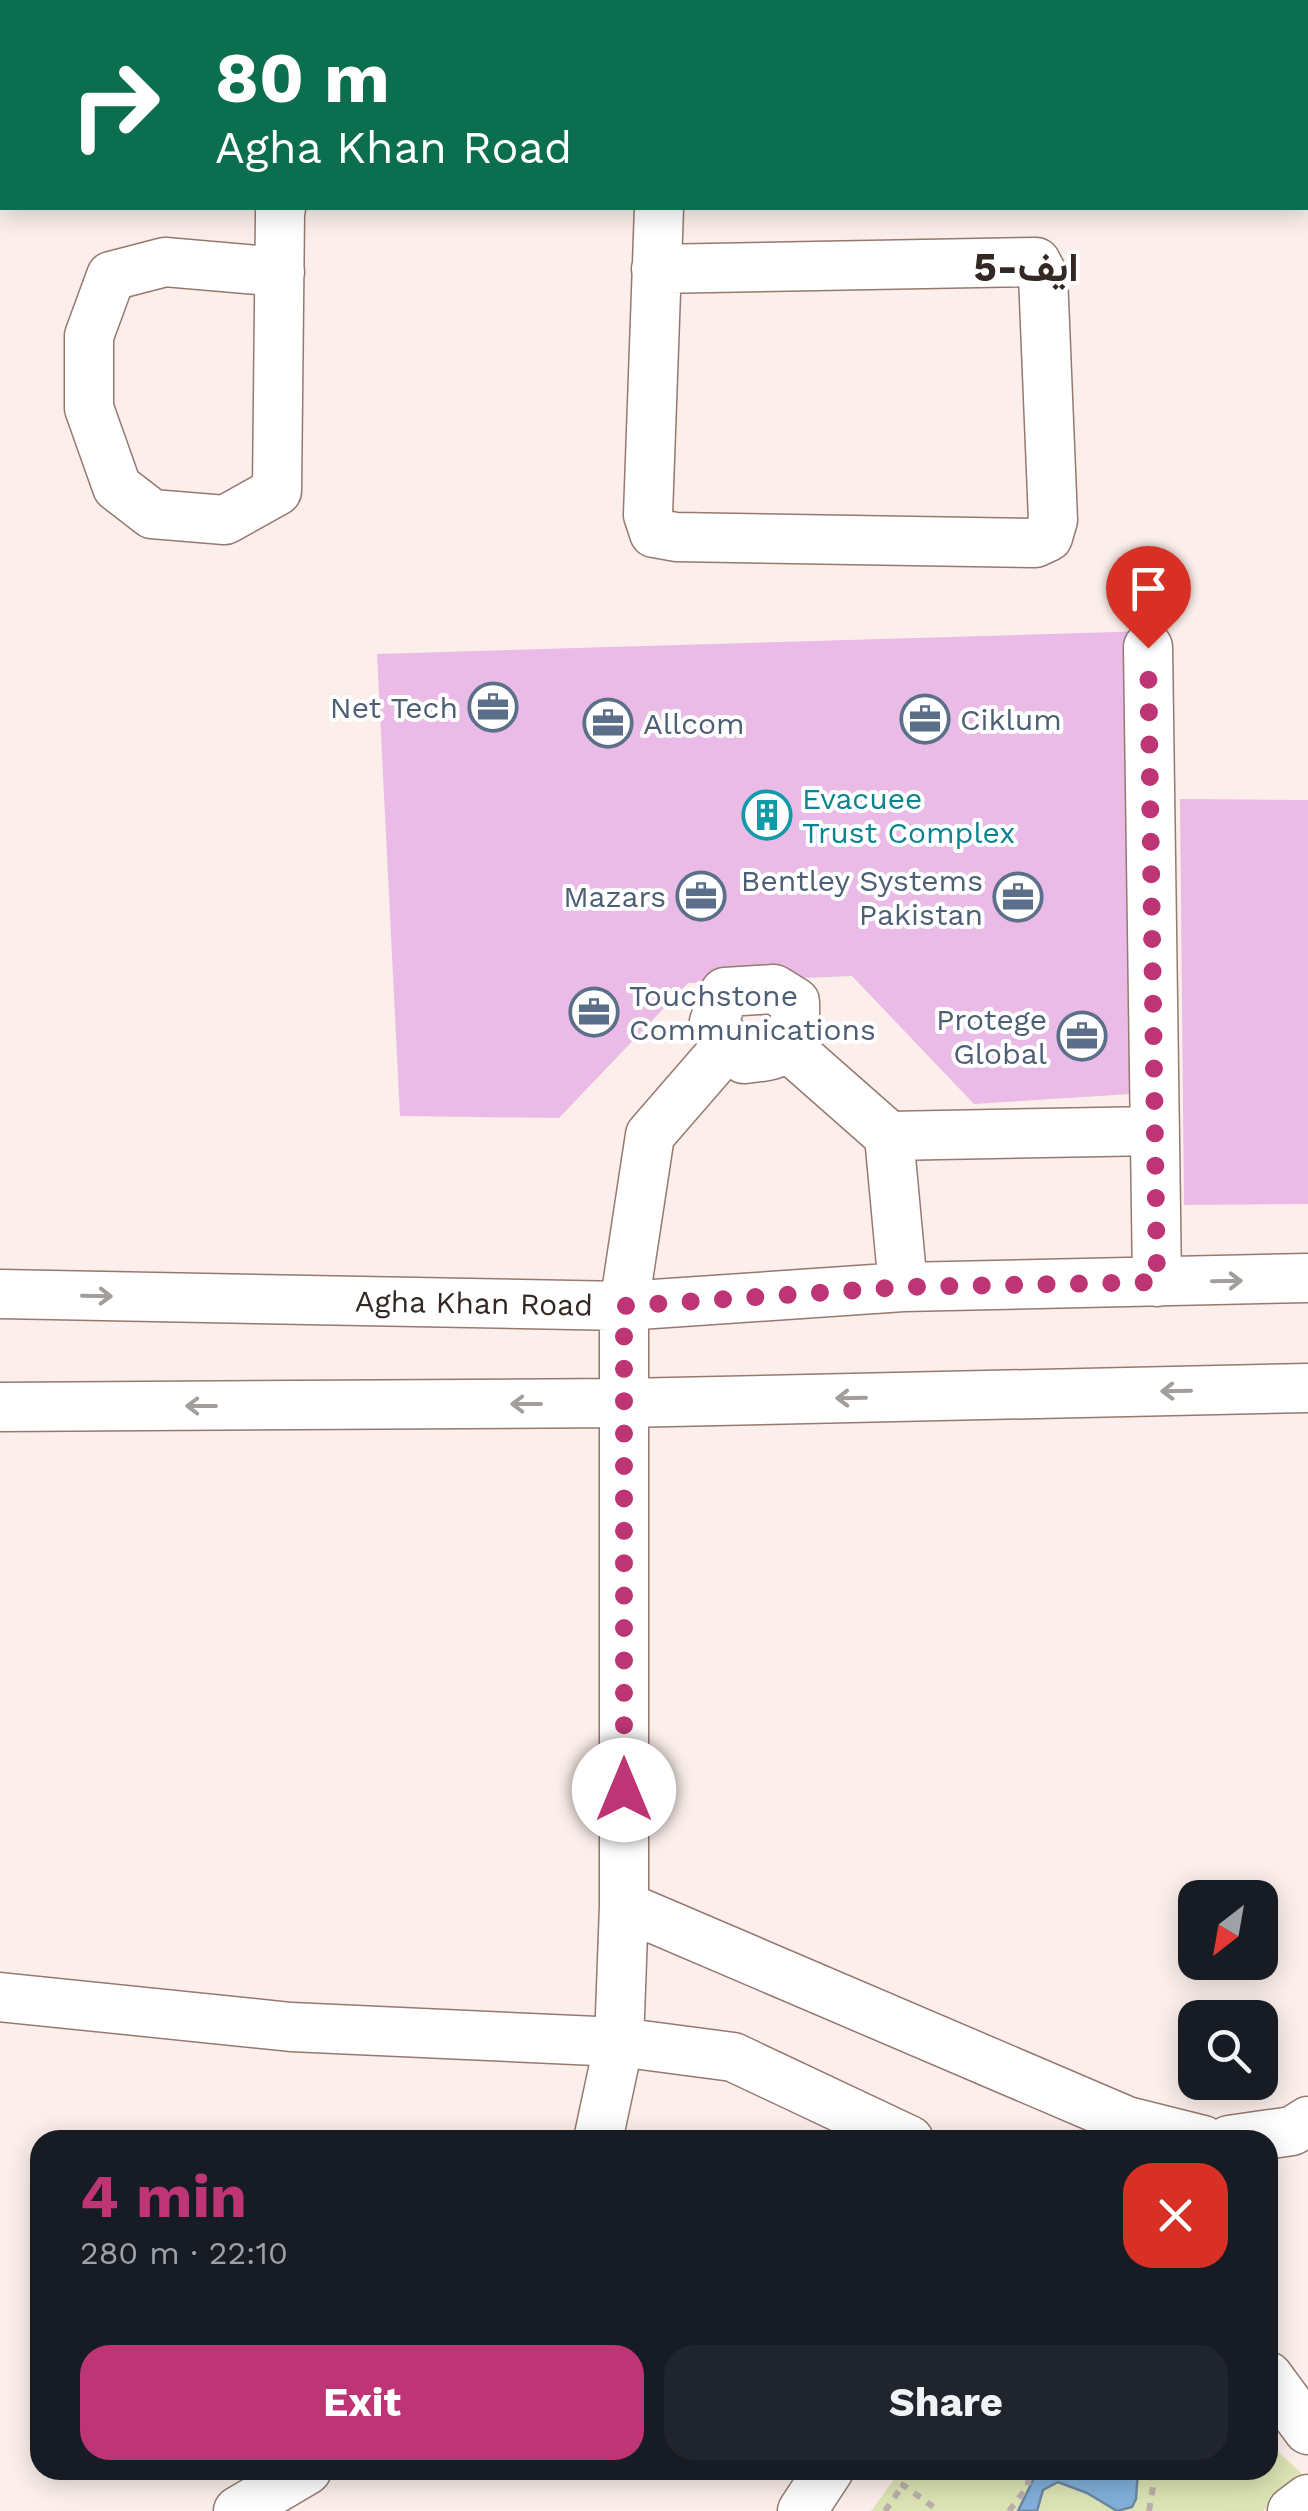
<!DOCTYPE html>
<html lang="en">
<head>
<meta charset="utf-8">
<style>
  :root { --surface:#171b24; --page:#20242c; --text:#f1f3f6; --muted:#9ea1a6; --accent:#bd3575 }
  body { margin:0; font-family:"Work Sans",Vazirmatn,sans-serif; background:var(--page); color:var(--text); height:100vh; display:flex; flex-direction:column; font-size:38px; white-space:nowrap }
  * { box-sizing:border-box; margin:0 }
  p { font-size:32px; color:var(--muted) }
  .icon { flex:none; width:55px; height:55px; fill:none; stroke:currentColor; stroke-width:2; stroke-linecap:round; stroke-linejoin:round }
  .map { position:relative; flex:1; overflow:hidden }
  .drawer { position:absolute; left:30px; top:2130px; width:1248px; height:350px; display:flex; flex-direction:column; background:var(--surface); border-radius:30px; box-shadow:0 5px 25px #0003 }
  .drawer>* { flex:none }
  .guide { position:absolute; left:0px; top:0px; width:1310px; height:210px; box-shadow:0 5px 25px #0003; background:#0b6e4f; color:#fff; overflow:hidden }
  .needle { width:65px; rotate:211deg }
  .buttons { position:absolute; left:1178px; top:1880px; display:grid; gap:20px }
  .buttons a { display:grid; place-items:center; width:100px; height:100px; border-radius:20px; background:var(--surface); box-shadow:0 5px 25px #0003; font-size:50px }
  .pin { position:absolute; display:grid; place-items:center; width:85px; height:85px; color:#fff; margin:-102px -42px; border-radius:50% 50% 50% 0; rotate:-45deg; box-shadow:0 0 10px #0007 }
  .pin .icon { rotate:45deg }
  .me { position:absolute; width:110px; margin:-55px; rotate:0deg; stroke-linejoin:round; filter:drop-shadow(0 0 8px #0008) }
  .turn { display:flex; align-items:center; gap:35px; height:210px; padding:0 50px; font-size:45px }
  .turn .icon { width:130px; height:130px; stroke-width:2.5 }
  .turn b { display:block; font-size:70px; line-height:85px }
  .round { display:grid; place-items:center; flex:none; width:105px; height:105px; border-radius:30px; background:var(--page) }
  .head { display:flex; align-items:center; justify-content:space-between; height:170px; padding:0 50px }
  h1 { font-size:60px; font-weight:700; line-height:75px; color:var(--accent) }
  .primary-button { display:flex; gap:20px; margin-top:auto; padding:20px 50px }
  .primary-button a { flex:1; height:115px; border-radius:30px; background:var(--accent); color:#fff; font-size:40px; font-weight:700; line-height:115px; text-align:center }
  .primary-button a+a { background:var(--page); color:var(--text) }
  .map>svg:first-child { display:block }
  .green { fill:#dce4b5 }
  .water { fill:#82b0da; stroke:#6a87a3; stroke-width:2.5 }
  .building { fill:#eabbe6 }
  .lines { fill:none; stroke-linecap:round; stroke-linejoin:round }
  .minor-casing { stroke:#95796f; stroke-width:51 }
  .path { stroke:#bbafab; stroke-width:6; stroke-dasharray:8 8; stroke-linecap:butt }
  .minor { stroke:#fff; stroke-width:48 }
  .oneway { stroke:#a39e9c }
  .route { stroke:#bd3575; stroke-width:18; stroke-dasharray:0 32.4 }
  .labels { text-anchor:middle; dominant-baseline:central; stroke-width:8; stroke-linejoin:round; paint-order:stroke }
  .service-label { font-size:30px; fill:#4e5e75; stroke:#fff; text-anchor:end }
  .culture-label { font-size:30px; fill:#0d838f; stroke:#fff; text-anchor:start }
  .street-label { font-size:30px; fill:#332824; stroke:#fff }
  .district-label { font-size:40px; font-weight:bold; fill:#332824; stroke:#fff }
</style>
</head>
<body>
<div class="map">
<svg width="1308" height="2511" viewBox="0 0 1308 2511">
  <rect width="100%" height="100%" fill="#fcefeb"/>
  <path class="green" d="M1268,2442L1302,2474L1263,2511H871L901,2470H1268Z"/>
  <path class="water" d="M1038,2470H1138L1136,2499L1132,2507L1117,2511L1087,2493L1058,2482L1043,2490L1037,2511H1018Z"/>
  <path class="building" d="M1149,631L1147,1093L974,1104L852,976L688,983L559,1118L400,1116L377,654Z
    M1180,799L1308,800V1204L1184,1205Z"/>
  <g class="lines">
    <g class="minor-casing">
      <path id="minor" d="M366,0V2
        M249,2L281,0
        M666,2V0
        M0,22H2
        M656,269L1036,262L1043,275L1053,520L1048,537L1035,543L676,537L654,533L648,515L659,208
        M280,272L165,262L111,276L89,336V408L117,487L152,514L225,520L277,491L280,213L281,208
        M1148,647L1157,1282
        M788,1047L889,1136L903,1287
        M889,1136L1155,1131
        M0,1294L624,1306L903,1287L1308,1278
        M0,1407L624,1403L1308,1388
        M624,1906L1127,2121L1203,2140
        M0,1997L291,2027L619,2042L733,2057L909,2140
        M598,2140L619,2042L624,1906V1306L650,1135L728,1045L714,1022L725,992L774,989L795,1002C796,1048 790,1055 744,1059L728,1045
        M1229,2140L1292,2131L1308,2121
        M1268,2376L1308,2430
        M238,2511L307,2470
        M802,2511L829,2470
        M1292,2511L1308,2499"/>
    </g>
    <path class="path" d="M914,2470L903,2485L939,2511
      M885,2511L903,2485
      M1009,2511L1028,2486L1029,2470
      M1149,2511L1154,2481L1150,2470"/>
    <use href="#minor" class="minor"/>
  </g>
  <defs><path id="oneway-shaft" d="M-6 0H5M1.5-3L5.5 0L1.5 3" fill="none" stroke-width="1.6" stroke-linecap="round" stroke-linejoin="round" transform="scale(2.5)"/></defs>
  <g class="oneway">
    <use href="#oneway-shaft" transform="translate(1227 1281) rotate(-1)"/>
    <use href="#oneway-shaft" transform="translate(97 1296) rotate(1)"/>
    <use href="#oneway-shaft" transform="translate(1176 1391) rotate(179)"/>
    <use href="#oneway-shaft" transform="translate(851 1398) rotate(179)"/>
    <use href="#oneway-shaft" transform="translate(526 1404) rotate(180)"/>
    <use href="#oneway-shaft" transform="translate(201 1406) rotate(180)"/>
  </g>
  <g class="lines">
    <path class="route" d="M624,1790V1306L903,1287L1157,1282L1148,648"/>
  </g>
  <defs>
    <g id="office-ring" transform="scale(2.5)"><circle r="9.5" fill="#fff" stroke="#5c6f8a" stroke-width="1.5"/><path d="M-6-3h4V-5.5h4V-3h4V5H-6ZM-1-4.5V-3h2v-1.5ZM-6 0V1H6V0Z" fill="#5c6f8a"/></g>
    <g id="building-ring" transform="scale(2.5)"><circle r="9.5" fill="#fff" stroke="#0f9aa8" stroke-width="1.5"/><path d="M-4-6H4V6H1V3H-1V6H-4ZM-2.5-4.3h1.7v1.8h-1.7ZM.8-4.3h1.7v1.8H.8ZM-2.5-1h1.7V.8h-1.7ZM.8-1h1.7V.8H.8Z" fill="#0f9aa8"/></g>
  </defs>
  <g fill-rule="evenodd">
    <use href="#office-ring" x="493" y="707"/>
    <use href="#office-ring" x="925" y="719"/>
    <use href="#office-ring" x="608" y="723"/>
    <use href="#building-ring" x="767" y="815"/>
    <use href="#office-ring" x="701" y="896"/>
    <use href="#office-ring" x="1018" y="897"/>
    <use href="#office-ring" x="594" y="1012"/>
    <use href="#office-ring" x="1082" y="1036"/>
  </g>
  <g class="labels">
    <g class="service-label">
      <text x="458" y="707">Net Tech</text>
      <text x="960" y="719" text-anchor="start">Ciklum</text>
      <text x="643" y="723" text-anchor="start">Allcom</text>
      <text x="983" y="880">Bentley Systems<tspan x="983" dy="34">Pakistan</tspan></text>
      <text x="666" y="896">Mazars</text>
      <text x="629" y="995" text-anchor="start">Touchstone<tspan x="629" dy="34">Communications</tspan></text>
      <text x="1047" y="1019">Protege<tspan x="1047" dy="34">Global</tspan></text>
    </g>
    <g class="culture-label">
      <text x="802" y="798">Evacuee<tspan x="802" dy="34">Trust Complex</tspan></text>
    </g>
    <g class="street-label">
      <text transform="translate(474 1303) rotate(1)">Agha Khan Road</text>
    </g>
    <g class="district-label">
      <text x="1026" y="267">ایف-5</text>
    </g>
  </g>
</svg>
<div class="buttons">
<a><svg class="needle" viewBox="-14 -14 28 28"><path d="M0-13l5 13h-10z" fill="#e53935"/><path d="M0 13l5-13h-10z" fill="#9ea1a6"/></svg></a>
<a><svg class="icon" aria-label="search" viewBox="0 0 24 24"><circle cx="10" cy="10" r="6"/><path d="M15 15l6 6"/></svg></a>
</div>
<div class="pin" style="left:1148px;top:648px;background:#d93025"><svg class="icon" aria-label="arrive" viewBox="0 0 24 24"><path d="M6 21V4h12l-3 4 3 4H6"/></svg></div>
<svg class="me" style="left:624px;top:1790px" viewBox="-20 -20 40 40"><circle r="19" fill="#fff"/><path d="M0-13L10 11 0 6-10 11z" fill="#bd3575"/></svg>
<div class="guide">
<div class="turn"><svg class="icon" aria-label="right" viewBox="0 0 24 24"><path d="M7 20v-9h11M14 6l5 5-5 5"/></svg><div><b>80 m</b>Agha Khan Road</div></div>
</div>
<section class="drawer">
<div class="head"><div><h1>4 min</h1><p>280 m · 22:10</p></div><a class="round" style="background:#d93025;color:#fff"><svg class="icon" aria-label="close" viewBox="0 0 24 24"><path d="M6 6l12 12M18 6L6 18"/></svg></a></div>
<div class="primary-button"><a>Exit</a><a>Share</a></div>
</section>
</div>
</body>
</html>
